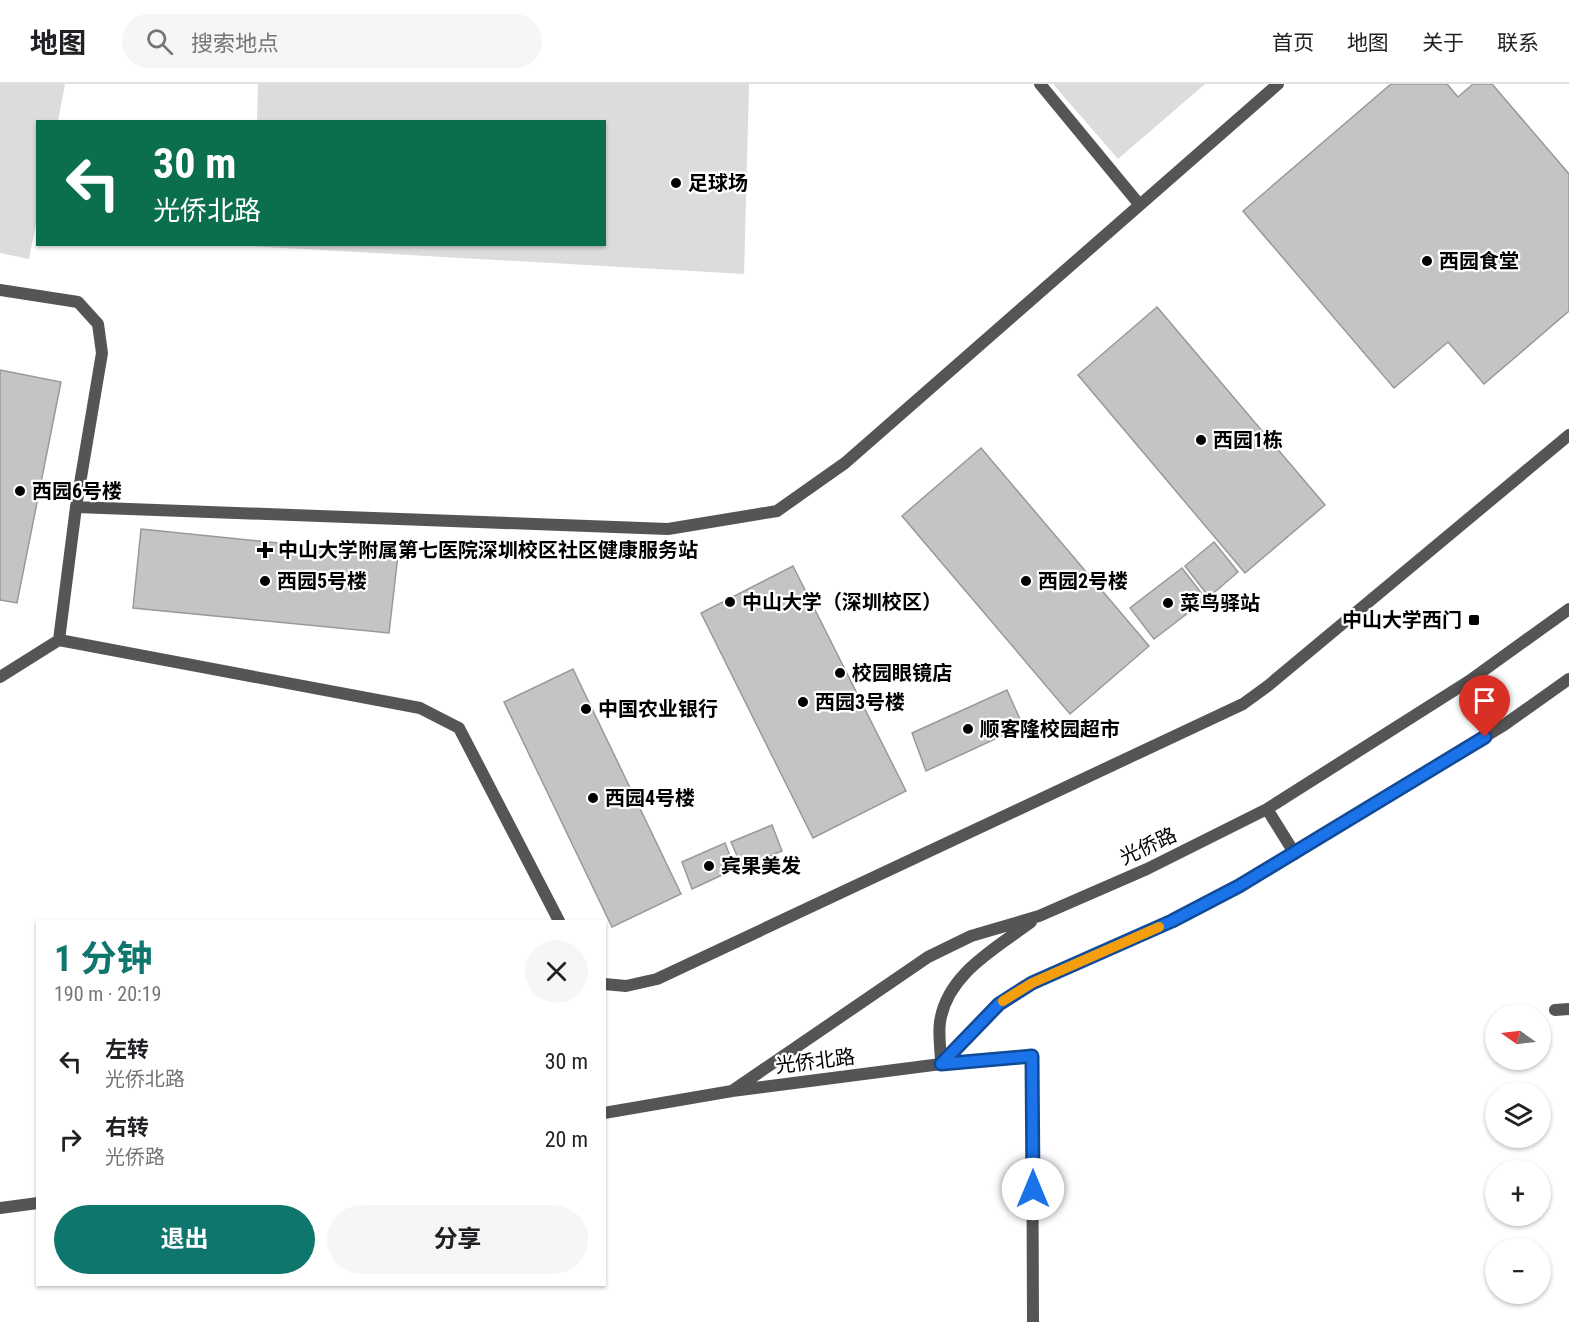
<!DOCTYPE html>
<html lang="zh">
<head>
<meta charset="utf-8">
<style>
  :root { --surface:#fff; --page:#f6f6f6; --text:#202124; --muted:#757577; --line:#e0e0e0; --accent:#0f766e }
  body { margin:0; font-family:"Roboto Condensed","Noto Sans SC",sans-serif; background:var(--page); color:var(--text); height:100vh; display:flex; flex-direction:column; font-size:22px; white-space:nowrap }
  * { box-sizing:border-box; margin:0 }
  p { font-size:20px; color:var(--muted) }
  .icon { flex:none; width:33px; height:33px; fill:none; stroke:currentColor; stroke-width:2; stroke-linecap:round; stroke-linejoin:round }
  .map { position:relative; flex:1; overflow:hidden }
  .drawer { position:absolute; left:36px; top:836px; width:570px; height:366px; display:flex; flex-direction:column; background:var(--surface); border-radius:0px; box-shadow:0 2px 4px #0004 }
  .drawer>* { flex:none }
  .hud { position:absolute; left:36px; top:36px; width:570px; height:126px; border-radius:0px; box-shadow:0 2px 4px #0004; background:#0b6e4f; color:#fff; overflow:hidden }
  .needle { width:39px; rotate:284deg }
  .buttons { position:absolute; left:1485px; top:920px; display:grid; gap:12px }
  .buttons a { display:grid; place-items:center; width:66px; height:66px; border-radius:50%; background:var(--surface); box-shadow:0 2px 4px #0004; font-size:30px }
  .pin { position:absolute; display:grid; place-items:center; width:51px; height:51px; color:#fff; margin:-62px -26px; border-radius:50% 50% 50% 0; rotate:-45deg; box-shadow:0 0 6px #0007 }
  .pin .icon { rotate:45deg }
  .me { position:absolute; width:66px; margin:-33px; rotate:0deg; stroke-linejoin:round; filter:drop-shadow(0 0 4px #0008) }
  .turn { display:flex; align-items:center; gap:21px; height:126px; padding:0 18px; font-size:27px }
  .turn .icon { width:78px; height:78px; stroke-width:2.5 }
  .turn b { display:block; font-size:42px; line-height:51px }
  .round { display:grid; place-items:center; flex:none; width:63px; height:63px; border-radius:32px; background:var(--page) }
  .headline { display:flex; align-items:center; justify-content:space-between; height:102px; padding:0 18px }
  h1 { font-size:36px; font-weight:700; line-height:45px; color:var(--accent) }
  .button { display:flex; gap:12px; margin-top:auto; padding:12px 18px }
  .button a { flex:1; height:69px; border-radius:36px; background:var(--accent); color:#fff; font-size:24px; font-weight:700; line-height:69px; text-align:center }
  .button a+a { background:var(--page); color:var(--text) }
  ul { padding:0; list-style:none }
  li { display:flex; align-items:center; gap:18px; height:78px; padding:0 18px }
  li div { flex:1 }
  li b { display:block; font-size:22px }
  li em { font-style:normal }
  header { display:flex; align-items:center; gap:36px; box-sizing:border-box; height:84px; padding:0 30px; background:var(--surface); border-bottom:2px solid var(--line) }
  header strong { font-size:28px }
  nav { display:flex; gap:33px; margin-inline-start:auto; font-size:21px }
  .search { width:420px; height:54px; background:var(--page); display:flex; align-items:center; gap:15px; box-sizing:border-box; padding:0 21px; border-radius:33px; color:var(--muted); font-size:22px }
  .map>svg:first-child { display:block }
  .green { fill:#dcdcdc }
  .building { fill:#c4c4c4; stroke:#999; stroke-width:1.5 }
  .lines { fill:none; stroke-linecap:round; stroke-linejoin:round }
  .service { stroke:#555; stroke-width:12 }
  .minor { stroke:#555; stroke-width:12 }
  .tertiary { stroke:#555; stroke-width:12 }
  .route-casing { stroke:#114b97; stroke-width:15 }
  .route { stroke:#1a73e8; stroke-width:10 }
  .slow { stroke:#f59e0b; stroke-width:10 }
  .poi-dot { fill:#000; stroke:#fff; stroke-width:2 }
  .labels { text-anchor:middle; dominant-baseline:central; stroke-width:4.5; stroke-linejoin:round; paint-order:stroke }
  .poi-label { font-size:20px; font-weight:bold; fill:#000; stroke:#fff; text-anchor:start }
  .street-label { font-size:20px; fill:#000; stroke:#fff }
</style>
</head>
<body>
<header>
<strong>地图</strong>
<div class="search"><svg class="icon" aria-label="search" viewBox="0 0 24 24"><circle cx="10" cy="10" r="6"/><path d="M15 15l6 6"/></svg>搜索地点</div>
<nav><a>首页</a><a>地图</a><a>关于</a><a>联系</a></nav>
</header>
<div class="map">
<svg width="1569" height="1238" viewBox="0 0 1569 1238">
  <rect width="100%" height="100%" fill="#fff"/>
  <path class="green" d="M0,0H65L58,37L38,38L37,135L29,175L0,169Z
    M258,0H749L744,190L251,162L604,160V38L257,37Z
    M1053,0H1205L1118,75Z"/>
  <path class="building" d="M1391,0H1447L1458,13L1473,0H1492L1569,90V227L1484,300L1448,258L1394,304L1243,127Z
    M1157,223L1325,421L1245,489L1078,291Z
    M0,286L61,298L17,519L0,516Z
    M981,364L1149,562L1070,630L902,432Z
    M141,445L398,471L389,549L133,524Z
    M1214,458L1238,488L1209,513L1185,482Z
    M793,482L906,707L813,754L701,529Z
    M1182,484L1206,515L1154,555L1130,524Z
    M573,585L681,810L612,843L504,618Z
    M1007,606L1023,642L926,687L912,649Z
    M772,741L782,767L742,783L731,758Z
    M725,759L735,785L692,805L682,778Z"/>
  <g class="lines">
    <path class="service" d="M1040,0L1139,120
      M0,206L78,218L98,240L102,269L76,423L59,556
      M76,423L668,445L777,427L845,379L1278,0
      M0,593L59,556L420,624L459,644L559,837
      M604,900L626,902L657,895L1243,620L1269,601L1569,351"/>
    <path class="minor" d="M941,980L1032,972L1033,1238"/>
    <path class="tertiary" d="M1267,725L1295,770
      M1555,926L1569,925
      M941,980L999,920L1032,899L1172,837L1239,802L1504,641L1569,595
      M941,980C941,966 938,951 940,938C947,890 995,865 1031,838
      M732,1007L928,873L971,852L1039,832L1147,785L1267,725L1469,597L1569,525
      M604,1029L732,1007L941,980
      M0,1124L38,1119"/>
  </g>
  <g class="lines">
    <g class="route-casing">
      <path id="route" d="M1033,1105L1032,972L941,980L999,920L1032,899L1172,837L1239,802L1485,653"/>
    </g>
    <use href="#route" class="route"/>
    <path class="slow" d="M1003,917L1032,899L1159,843"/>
  </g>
  <g class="poi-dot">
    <circle cx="676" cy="99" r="6"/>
    <circle cx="1427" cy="177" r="6"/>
    <circle cx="1201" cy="356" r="6"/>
    <circle cx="20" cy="407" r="6"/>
    <path d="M262 457h6v6h6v6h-6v6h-6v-6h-6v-6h6z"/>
    <circle cx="265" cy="497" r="6"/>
    <circle cx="1026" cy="497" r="6"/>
    <circle cx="730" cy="518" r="6"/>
    <circle cx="1168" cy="519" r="6"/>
    <rect x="1468" y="530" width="12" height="12" rx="3"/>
    <circle cx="840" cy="589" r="6"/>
    <circle cx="803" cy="618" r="6"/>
    <circle cx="586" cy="625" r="6"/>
    <circle cx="968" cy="645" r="6"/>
    <circle cx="593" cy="714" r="6"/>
    <circle cx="709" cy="782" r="6"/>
  </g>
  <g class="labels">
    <g class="poi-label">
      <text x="688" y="99">足球场</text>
      <text x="1439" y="177">西园食堂</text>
      <text x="1213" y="356">西园1栋</text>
      <text x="32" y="407">西园6号楼</text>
      <text x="278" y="466">中山大学附属第七医院深圳校区社区健康服务站</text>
      <text x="277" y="497">西园5号楼</text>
      <text x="1038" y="497">西园2号楼</text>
      <text x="742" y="518">中山大学（深圳校区）</text>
      <text x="1180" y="519">菜鸟驿站</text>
      <text x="1462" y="536" text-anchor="end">中山大学西门</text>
      <text x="852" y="589">校园眼镜店</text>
      <text x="815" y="618">西园3号楼</text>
      <text x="598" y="625">中国农业银行</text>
      <text x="980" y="645">顺客隆校园超市</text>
      <text x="605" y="714">西园4号楼</text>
      <text x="721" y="782">宾果美发</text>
    </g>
    <g class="street-label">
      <text transform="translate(1148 762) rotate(-25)">光侨路</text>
      <text transform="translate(815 977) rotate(-7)">光侨北路</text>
    </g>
  </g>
</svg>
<div class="buttons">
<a><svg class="needle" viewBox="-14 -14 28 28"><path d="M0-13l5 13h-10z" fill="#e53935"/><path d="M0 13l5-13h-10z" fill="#757577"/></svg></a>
<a><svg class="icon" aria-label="layers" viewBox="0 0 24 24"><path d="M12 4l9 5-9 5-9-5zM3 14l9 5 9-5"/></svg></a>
<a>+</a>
<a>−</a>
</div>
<div class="pin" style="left:1485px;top:653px;background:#d93025"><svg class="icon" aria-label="arrive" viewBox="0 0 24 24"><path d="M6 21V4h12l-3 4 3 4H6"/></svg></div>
<svg class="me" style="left:1033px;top:1105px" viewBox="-20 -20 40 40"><circle r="19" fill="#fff"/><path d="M0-13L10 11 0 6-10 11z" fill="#1a73e8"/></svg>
<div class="hud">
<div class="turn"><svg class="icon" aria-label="left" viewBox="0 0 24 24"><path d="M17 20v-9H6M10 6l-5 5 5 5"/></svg><div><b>30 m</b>光侨北路</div></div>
</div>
<section class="drawer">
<div class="headline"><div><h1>1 分钟</h1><p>190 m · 20:19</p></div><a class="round"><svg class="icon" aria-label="close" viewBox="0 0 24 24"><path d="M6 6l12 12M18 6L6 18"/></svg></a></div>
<ul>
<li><svg class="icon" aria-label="left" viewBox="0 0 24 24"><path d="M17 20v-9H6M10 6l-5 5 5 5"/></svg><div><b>左转</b><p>光侨北路</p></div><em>30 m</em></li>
<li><svg class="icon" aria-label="right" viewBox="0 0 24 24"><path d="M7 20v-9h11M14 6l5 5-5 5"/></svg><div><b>右转</b><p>光侨路</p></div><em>20 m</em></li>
</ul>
<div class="button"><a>退出</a><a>分享</a></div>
</section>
</div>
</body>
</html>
